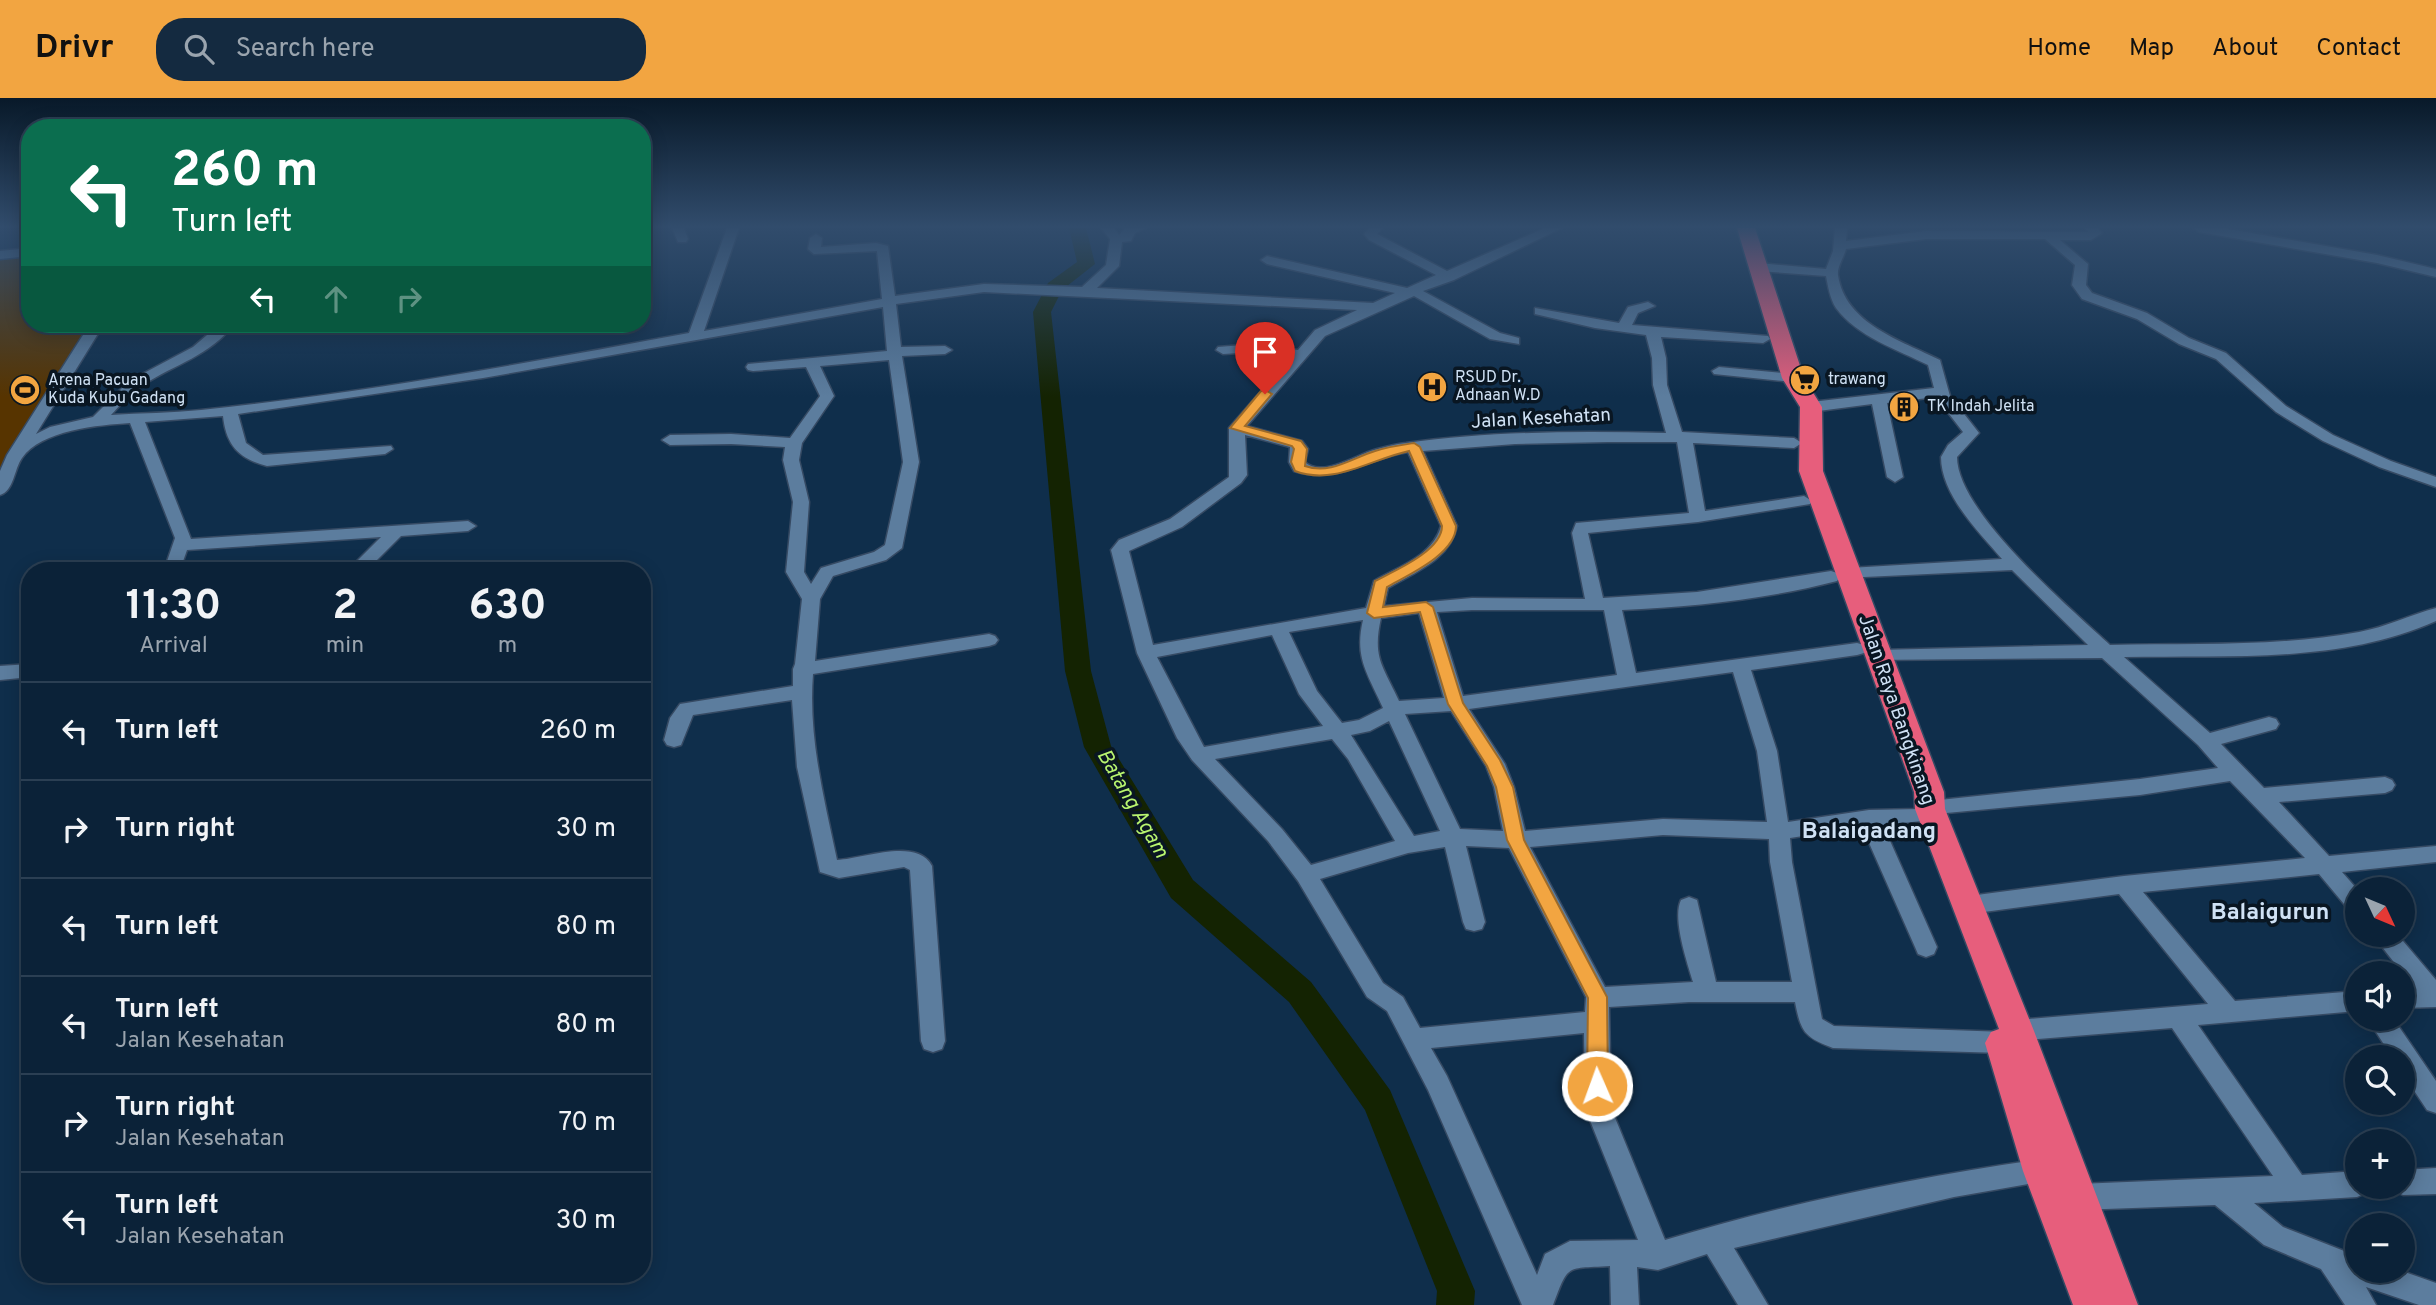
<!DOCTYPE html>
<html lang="en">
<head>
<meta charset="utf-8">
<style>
  :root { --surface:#0b2238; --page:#142a40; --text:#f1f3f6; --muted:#9aa4ae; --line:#2b3f53; --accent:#f2a541 }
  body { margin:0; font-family:Overpass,sans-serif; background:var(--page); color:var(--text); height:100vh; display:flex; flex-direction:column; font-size:26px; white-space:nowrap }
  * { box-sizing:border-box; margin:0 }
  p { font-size:23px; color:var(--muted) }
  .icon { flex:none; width:38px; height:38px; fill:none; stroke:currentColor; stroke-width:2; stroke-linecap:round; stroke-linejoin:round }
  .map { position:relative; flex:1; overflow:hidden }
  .sheet { position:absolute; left:21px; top:464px; width:630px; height:721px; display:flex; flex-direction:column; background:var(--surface); border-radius:28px; box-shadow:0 4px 18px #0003,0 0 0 2px var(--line) }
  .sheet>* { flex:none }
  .hud { position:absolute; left:21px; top:21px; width:630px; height:214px; border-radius:28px; box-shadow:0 4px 18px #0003,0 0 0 2px var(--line); background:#0b6e4f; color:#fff; overflow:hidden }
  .needle { width:46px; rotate:134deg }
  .fabs { position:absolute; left:2345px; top:779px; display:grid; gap:14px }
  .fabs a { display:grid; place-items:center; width:70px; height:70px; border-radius:50%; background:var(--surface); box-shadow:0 4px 18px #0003,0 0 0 2px var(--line); font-size:35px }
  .pin { position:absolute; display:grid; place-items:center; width:60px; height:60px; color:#fff; margin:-72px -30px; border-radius:50% 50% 50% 0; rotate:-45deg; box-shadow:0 0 7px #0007 }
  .pin .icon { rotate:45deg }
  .me { position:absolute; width:77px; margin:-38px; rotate:358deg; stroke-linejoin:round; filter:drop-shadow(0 0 5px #0008) }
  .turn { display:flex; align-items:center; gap:24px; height:147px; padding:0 35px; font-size:32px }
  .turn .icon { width:91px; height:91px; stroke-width:2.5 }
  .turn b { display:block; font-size:49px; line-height:60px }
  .lanes { display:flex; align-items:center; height:66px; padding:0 35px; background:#0003; justify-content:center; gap:35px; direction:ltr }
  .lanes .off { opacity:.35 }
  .eta { display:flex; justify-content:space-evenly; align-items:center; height:119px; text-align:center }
  .eta b { font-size:42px; font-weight:700; line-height:49px }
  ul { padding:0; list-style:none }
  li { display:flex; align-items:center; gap:21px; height:98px; padding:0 35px; border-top:2px solid var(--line) }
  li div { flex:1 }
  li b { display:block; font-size:26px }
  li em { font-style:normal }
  header { display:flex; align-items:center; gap:42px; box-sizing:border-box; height:98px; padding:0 35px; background:var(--accent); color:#111 }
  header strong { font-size:33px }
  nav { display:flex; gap:38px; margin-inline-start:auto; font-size:24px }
  .search { width:490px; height:63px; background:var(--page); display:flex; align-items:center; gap:18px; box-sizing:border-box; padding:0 24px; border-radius:28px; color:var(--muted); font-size:26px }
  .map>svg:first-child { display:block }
  .green { fill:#573400 }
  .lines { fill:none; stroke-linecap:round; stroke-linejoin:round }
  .river { fill:#142302; fill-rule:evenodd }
  .minor-casing { stroke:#364a63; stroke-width:3 }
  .highway-casing { stroke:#364a63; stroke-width:3 }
  .minor { fill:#5c7d9e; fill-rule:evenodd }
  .highway { fill:#e75e7c; fill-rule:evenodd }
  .route { fill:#f2a541; stroke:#9d6b2a; stroke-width:2 }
  .labels { text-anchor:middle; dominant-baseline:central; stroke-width:7; stroke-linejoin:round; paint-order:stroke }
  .far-poi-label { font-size:16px; fill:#d0e2f5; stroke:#091622; text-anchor:start }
  .street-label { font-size:19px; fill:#d0e2f5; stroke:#091622 }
  .water-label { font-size:21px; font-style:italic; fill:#b8f46f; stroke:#091622 }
  .quarter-label { font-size:23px; font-weight:bold; fill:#d0e2f5; stroke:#091622 }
</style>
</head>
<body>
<header>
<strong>Drivr</strong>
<div class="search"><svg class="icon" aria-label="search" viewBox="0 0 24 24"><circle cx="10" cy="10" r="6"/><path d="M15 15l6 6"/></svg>Search here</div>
<nav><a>Home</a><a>Map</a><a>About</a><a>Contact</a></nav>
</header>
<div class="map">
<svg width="2436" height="1207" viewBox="0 0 2436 1207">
  <rect width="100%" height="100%" fill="#0f2e4b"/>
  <path class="green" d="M30,157V226H89L0,376V160Z"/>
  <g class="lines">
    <path class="river" d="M1069,130H1086L1095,166L1062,192L1051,214L1091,573L1111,648L1193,782L1311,884L1390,992L1475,1193L1474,1207H1436L1437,1193L1365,1012L1289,904L1171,800L1084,649L1065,573L1033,214L1048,185L1077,164Z"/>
    <g class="minor-casing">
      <path id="minor" d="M642,130H651L642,135Z
        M672,130H684L688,141L686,144H678Z
        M727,130H739L704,233L882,201L877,153L814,156L808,151L810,140L816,136L822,140L821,149L876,145L888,148L895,198L984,186L1082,189L1106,167L1110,141L1101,130H1114L1119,137L1125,130H1146L1135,135L1131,143L1122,144L1119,168L1097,190L1373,205L1395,195L1267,166L1261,162L1267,158L1407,190L1436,177L1369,142L1364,136L1369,130H1383L1377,136L1447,173L1545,130H1562L1454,182L1423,193L1500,235L1519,240V246L1490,241L1414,198L1325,238L1247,328L1302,343L1308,351L1305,364C1322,380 1356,357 1374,352C1385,349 1395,346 1406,345C1491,333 1580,333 1666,335L1653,287L1652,260L1646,237L1595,230L1535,216V210L1619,225L1628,209L1648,204L1655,208L1638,215L1632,227L1768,238L1770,241L1763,245L1661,239L1666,260L1667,287L1682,334L1794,340L1802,345L1794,350L1693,345L1705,413L1804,398L1812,403L1810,406L1698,424L1588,435L1603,500L1697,494L1831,473L1837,475L1840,479L1837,483C1768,501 1693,509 1622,512L1636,575L1857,545L1864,547L1866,551L1864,555L1857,557L1751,572L1777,653L1788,724L1869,712L1920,711L1923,705L1930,703L2140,681L2218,670L2198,647L2102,560L1871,562L1869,558L1871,554L1878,552L2088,547L2012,472L1843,480L1840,476L1849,470L2002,461C1979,434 1941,397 1941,359L1948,347L1963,334L1936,299L1887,305L1903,379L1895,384L1887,379L1872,306L1811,314L1803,309L1811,304L1934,290L1928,267C1898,252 1856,238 1836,210C1830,201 1828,188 1826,178L1758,173L1751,169L1758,165L1826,171L1833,153L1835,130H1847L1846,143L1926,133L2088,134L2085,130H2098L2102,135L2091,142H2060L2088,166L2086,187L2092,195L2147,215L2189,240L2226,255L2286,308L2333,337L2391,363L2436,379V389L2379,369L2323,343L2276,314L2216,261L2179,246L2137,221L2082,201L2072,187L2075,167L2045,141H1926L1846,151C1844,159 1837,169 1838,177C1845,226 1902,243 1940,262L1950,298L1979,335L1957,359C1957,414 2070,510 2110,547C2193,545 2277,549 2359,534C2386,529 2410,517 2436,510V523C2340,566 2227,557 2124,559L2210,635L2269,619L2276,621L2279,626L2276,631L2221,646L2264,690L2385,679L2392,682L2395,687L2392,692L2385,695L2279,704L2329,758L2436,748V764L2342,774L2357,791V815L2349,812L2319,776L2143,794L2235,903L2357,893V913L2198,927L2302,1077L2357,1073V1088H2369L2366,1095L2357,1099L2254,1105L2283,1129L2357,1158V1172H2399L2436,1185V1207H2419L2366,1189L2376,1207H2345L2321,1171L2264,1147L2215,1107L2078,1112L2069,1108L2065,1099L2069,1090L2078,1086L2273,1078L2172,930L2014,943L2012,952L2003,955L1833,950C1804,939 1801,934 1795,904H1689L1609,909L1611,1010L1665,1142C1787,1105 1916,1079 2042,1061L2051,1064L2055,1073L2051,1082L1954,1099L1734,1150L1768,1207H1738L1707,1156L1658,1172L1637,1169L1639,1207H1611L1610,1168C1565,1171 1569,1165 1553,1207H1522L1428,992L1387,913L1367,899L1298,783L1268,743L1192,662L1177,640L1137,555L1111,452L1119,442L1170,421L1229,379V330L1291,259L1256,254L1223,256L1216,252L1218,249L1256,246L1298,252L1315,232L1357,212L984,194L896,206L901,249L945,248L952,252L945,256L902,258L919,364L902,450L886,462L833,478L820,501L815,563L989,536L995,538L998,542L995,546L989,548L813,576C808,639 824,700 837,762C863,761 917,739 932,768L945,943L942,951L933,954L924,951L921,943L910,772L904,769L839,780L820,774L797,669L792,602L693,617L681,647L674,649L667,647L664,642L670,620L680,606L793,588V571L795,566L802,501L786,474L793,404L783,362L785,349L731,346L670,347L662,342L670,337L731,336L790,340L820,298L806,269L753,273L748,272L746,269L748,266L887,253L883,209L483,280L238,316L246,345L263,357L391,348L393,351L385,356L267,368C239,361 226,347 223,318L145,324L191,441L468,423L476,428L468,433L401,438L367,472H348L381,439L187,452L180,472H164L175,440L130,325C99,327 41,332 22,360C14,371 14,393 0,397V373L7,357L90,226H104L36,336L50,329L93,319L129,283L193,249L220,226H234C210,258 175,266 143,287C131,295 121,306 111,317C141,315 171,315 201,312C365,295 527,265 689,235ZM889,262L903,364L885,447L874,454L821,470L811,486L804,474L809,404L799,362L802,345L834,298L820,268ZM1245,337L1290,349L1289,364L1294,373C1339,387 1366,360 1408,354L1441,428C1433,458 1398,469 1374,483L1366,510L1153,547L1129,453L1182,429L1241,385L1247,377ZM1608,344H1677L1689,415L1576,425L1572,435L1585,501L1472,500L1384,508L1388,490C1415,474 1450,462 1457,428L1423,353L1515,346ZM1472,512H1604L1617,577L1463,598L1437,514ZM1419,515L1444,600L1399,603C1383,568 1372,560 1381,520ZM1363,522C1354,560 1368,576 1383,610L1359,622L1342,625L1317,593L1289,534ZM1272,537L1299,596L1323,628L1204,649L1157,559ZM1733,574L1757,653L1767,724L1663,721L1525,733L1514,689L1505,666L1469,611ZM1451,613L1486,668L1494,689L1503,733L1460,731L1405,616ZM1389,623L1440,733L1414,738L1351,637L1370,633ZM1332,641L1348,661L1395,743L1311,767L1282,731L1215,661ZM2230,683L2305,760L2124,778L1969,798L1961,801L1958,807L1961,813L1969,816L2119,796L2208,906L2017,922L2009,926L2006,934L1834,928L1822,921L1792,764L1790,740L1862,729L1915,849L1918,856L1926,859L1934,856L1937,849L1883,727L1922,723L1925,717L2140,697ZM1663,737L1769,741L1770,764L1792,884H1716L1697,802L1689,799L1681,802C1672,820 1687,864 1693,884L1605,889L1530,749ZM1466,748L1509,750L1586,899L1585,914L1420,930L1403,899L1383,885L1320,781L1408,755L1445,749L1463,824L1466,831L1474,833L1482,831L1485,824ZM1584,935L1585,1010L1638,1142L1570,1143L1545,1156L1537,1177L1447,978L1431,950Z
        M2193,130H2223L2377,157L2436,171V179L2377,165L2199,134Z
        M30,150V158L0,161V153Z
        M1719,269L1793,276L1800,280L1793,284L1714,276L1712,273Z
        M30,566V579L0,582V568Z
        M2372,836H2397L2436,882V909L2403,910V890H2414Z
        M2367,920H2393L2436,983V1015L2427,1012L2403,976V959H2392Z
        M2436,1070V1096L2403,1097L2394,1093L2392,1088H2403V1072Z"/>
    </g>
    <g class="highway-casing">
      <path id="highway" d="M1737,130H1755L1804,280L1822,309L1823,373L1944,694L1945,711L2034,933L2138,1207H2073L2023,1073L1985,945L1991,934L1999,931L1915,711L1914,694L1799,373L1800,309L1782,280Z"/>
    </g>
    <use href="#minor" class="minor"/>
    <use href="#highway" class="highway"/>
  </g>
  <linearGradient id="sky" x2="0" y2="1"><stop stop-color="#081929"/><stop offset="0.43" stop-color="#314c6c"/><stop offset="1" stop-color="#314c6c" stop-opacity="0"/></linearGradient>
  <rect width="2436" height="299" fill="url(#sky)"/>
  <path class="route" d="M1265,292L1272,296L1245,328L1301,343L1307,351L1305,368C1330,377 1352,360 1375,353C1387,349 1401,347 1414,345L1420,349L1456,428C1456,456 1408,477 1387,489L1383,509L1426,504L1433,509L1463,605L1500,662L1513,689L1524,742L1607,899L1608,988L1605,995L1597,998L1590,995L1587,988L1588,900L1507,742L1496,689L1487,668L1448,606L1420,514L1374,520L1367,515L1375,483C1394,473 1442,453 1442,428L1409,353C1371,361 1334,388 1295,373L1291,364L1294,351L1292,348L1230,330L1261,293Z"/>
  <defs>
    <g id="supermarket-disc" transform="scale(1.575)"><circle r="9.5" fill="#f2a541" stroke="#091622"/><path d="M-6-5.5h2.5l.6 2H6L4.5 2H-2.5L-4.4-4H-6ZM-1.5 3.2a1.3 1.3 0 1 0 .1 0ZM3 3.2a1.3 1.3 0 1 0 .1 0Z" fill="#111"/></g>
    <g id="hospital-disc" transform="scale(1.575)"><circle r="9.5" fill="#f2a541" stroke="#091622"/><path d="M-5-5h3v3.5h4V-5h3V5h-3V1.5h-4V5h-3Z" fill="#111"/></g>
    <g id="stadium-disc" transform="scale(1.575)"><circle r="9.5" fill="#f2a541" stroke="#091622"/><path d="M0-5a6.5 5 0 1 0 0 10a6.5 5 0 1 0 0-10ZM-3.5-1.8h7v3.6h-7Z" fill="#111"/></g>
    <g id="building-disc" transform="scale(1.575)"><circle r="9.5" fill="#f2a541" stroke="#091622"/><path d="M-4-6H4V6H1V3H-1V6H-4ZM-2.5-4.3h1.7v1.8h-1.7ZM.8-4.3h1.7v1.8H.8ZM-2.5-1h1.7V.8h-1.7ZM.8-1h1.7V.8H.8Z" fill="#111"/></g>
  </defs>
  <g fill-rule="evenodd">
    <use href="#supermarket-disc" x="1805" y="282"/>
    <use href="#hospital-disc" x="1432" y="289"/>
    <use href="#stadium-disc" x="25" y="292"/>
    <use href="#building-disc" x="1904" y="309"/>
  </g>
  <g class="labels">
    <g class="far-poi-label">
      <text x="1455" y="280">RSUD Dr.<tspan x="1455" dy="18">Adnaan W.D</tspan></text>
      <text x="1828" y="282">trawang</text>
      <text x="48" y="283">Arena Pacuan<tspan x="48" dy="18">Kuda Kubu Gadang</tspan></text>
      <text x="1927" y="309">TK Indah Jelita</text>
    </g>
    <g class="street-label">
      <text transform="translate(1541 321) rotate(-3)">Jalan Kesehatan</text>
      <text transform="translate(1896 612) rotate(71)">Jalan Raya Bangkinang</text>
    </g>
    <g class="water-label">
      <text transform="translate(1132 706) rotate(60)">Batang Agam</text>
    </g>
    <g class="quarter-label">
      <text x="1869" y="734">Balaigadang</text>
      <text x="2270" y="815">Balaigurun</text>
    </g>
  </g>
</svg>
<div class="fabs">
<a><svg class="needle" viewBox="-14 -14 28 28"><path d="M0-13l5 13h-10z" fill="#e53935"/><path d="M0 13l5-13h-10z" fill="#9aa4ae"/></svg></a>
<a><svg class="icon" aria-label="sound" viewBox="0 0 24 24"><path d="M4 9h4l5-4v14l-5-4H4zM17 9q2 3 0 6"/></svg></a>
<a><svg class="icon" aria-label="search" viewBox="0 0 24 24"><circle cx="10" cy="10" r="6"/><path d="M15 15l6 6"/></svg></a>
<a>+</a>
<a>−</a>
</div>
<div class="pin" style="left:1265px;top:296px;background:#d93025"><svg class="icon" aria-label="arrive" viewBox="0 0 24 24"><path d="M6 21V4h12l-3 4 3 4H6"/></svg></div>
<svg class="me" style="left:1597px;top:988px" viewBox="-20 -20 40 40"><circle r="17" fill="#f2a541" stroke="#fff" stroke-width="3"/><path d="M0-11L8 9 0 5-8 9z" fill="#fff"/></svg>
<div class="hud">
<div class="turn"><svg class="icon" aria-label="left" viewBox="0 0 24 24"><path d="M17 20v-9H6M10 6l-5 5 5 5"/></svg><div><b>260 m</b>Turn left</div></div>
<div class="lanes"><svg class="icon" aria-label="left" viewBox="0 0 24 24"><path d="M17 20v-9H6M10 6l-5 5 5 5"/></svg><svg class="icon off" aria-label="ahead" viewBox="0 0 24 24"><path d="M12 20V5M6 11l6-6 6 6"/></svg><svg class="icon off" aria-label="right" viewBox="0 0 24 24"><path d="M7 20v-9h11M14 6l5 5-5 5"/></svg></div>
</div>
<section class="sheet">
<div class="eta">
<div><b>11:30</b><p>Arrival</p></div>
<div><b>2</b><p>min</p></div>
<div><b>630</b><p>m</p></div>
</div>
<ul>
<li><svg class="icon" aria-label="left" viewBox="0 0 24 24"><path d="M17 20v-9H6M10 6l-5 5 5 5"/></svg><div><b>Turn left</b></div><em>260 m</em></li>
<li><svg class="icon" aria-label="right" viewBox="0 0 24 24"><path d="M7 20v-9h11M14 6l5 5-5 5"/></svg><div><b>Turn right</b></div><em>30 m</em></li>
<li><svg class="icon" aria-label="left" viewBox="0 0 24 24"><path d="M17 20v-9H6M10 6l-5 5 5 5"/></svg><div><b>Turn left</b></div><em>80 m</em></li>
<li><svg class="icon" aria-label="left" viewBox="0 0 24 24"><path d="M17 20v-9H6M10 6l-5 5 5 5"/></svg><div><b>Turn left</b><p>Jalan Kesehatan</p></div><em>80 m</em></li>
<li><svg class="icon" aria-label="right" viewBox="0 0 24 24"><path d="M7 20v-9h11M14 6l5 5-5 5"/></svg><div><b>Turn right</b><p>Jalan Kesehatan</p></div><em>70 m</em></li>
<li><svg class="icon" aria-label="left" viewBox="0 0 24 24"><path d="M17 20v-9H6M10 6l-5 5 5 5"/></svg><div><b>Turn left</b><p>Jalan Kesehatan</p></div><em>30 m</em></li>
</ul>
</section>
</div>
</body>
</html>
